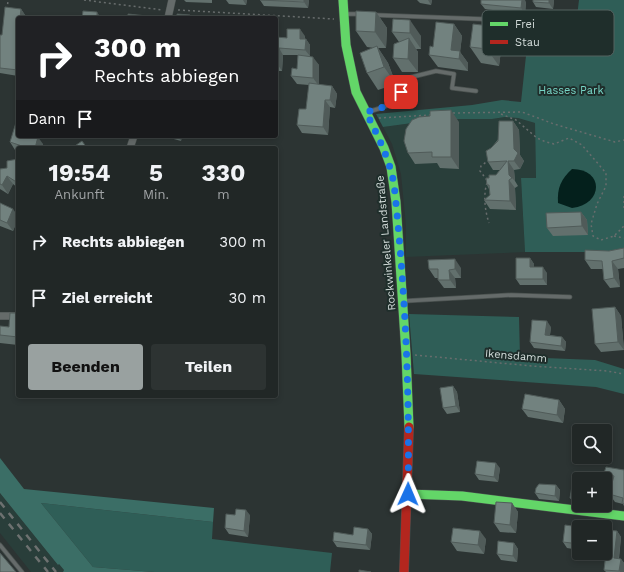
<!DOCTYPE html>
<html lang="de">
<head>
<meta charset="utf-8">
<style>
  :root { --surface:#212726; --page:#2d3332; --text:#f1f3f6; --muted:#a2a5a7; --line:#3e4443; --accent:#99a1a0 }
  body { margin:0; font-family:"Work Sans",sans-serif; background:var(--page); color:var(--text); height:100vh; display:flex; flex-direction:column; font-size:15px; white-space:nowrap }
  * { box-sizing:border-box; margin:0 }
  p { font-size:13px; color:var(--muted) }
  .icon { flex:none; width:22px; height:22px; fill:none; stroke:currentColor; stroke-width:2; stroke-linecap:round; stroke-linejoin:round }
  .map { position:relative; flex:1; overflow:hidden }
  .drawer { position:absolute; left:16px; top:146px; width:262px; height:252px; display:flex; flex-direction:column; background:var(--surface); border-radius:4px; box-shadow:0 2px 6px #0003,0 0 0 1px var(--line) }
  .drawer>* { flex:none }
  .guide { position:absolute; left:16px; top:16px; width:262px; height:122px; border-radius:4px; box-shadow:0 2px 6px #0003,0 0 0 1px var(--line); background:#202124; color:#fff; overflow:hidden }
  .buttons { position:absolute; left:572px; top:424px; display:grid; gap:8px }
  .buttons a { display:grid; place-items:center; width:40px; height:40px; border-radius:4px; background:var(--surface); box-shadow:0 2px 6px #0003,0 0 0 1px var(--line); font-size:20px }
  .pin { position:absolute; display:grid; place-items:center; width:34px; height:34px; color:#fff; margin:-17px; border-radius:8px; box-shadow:0 2px 6px #0006 }
  .me { position:absolute; width:44px; margin:-22px; rotate:1deg; stroke-linejoin:round; filter:drop-shadow(0 0 3px #0008) }
  .turn { display:flex; align-items:center; gap:14px; height:84px; padding:0 12px; font-size:18px }
  .turn .icon { width:52px; height:52px; stroke-width:2.5 }
  .turn b { display:block; font-size:28px; line-height:34px }
  .then { display:flex; align-items:center; height:38px; padding:0 12px; background:#0003; gap:8px; font-size:15px }
  .eta { display:flex; justify-content:space-evenly; align-items:center; height:68px; text-align:center }
  .eta b { font-size:24px; font-weight:700; line-height:28px }
  .cta { display:flex; gap:8px; margin-top:auto; padding:8px 12px }
  .cta a { flex:1; height:46px; border-radius:4px; background:var(--accent); color:#111; font-size:16px; font-weight:700; line-height:46px; text-align:center }
  .cta a+a { background:var(--page); color:var(--text) }
  ul { padding:0; list-style:none }
  li { display:flex; align-items:center; gap:12px; height:56px; padding:0 12px }
  li div { flex:1 }
  li b { display:block; font-size:15px }
  li em { font-style:normal }
  .map>svg:first-child { display:block }
  .built { fill:#293e3a }
  .green { fill:#2f5e57 }
  .forest { fill:#3b6e66 }
  .water { fill:#04201c }
  .lines { fill:none; stroke-linecap:round; stroke-linejoin:round }
  .lane-casing { stroke:#4b5250; stroke-width:5 }
  .street-casing { stroke:#4b5250; stroke-width:8 }
  .fast-casing { stroke:#4b5250; stroke-width:10 }
  .jam-casing { stroke:#4b5250; stroke-width:10 }
  .path { stroke:#686d6d; stroke-width:1.5; stroke-dasharray:2 3; stroke-linecap:butt }
  .lane { stroke:#656b6a; stroke-width:3.5 }
  .street { stroke:#656b6a; stroke-width:7 }
  .fast { stroke:#63d668; stroke-width:9 }
  .jam { stroke:#b3261e; stroke-width:9 }
  .rail { stroke:#6d7170; stroke-width:2.5; stroke-dasharray:7 7; stroke-linecap:butt }
  .wall { fill:#62706d }
  .shaded-wall { fill:#505b59 }
  .building { fill:#72827f; stroke:#505b59 }
  .route { stroke:#1a73e8; stroke-width:7; stroke-dasharray:0 12.6 }
  .labels { text-anchor:middle; dominant-baseline:central; stroke-width:4; stroke-linejoin:round; paint-order:stroke }
  .park-label { font-size:11px; fill:#77d5c6; stroke:#1f2e2b }
  .street-label { font-size:11px; fill:#d3dcda; stroke:#1f2e2b }
  .key { fill:#1f2e2b; stroke:#556260; stroke-width:1 }
  .key-label { font-size:11px; fill:#d3dcda }
</style>
</head>
<body>
<div class="map">
<svg width="624" height="572" viewBox="0 0 624 572">
  <rect width="100%" height="100%" fill="#2c3433"/>
  <path class="built" d="M505,117L518,118L535,123L536,178L521,179L525,252L406,257V226L401,174L392,144L383,127L442,119H492Z
    M0,493L58,565L59,564L64,570L63,572H31L0,533Z"/>
  <path class="green" d="M579,0H624V252H525L521,178H536L535,123L518,118L505,117L492,119H442L383,127L376,114L472,105L502,100L521,102L529,28L575,33Z
    M409,314L519,317L520,357L595,360L624,369V394L596,387L414,374Z
    M41,503L213,522L212,539L332,553L330,572H154L93,567Z"/>
  <path class="forest" d="M0,458L24,489L214,508L213,522L41,503L93,567L154,572H63L64,570L59,564L58,565L0,493Z"/>
  <path class="water" d="M572,169C604,169 604,204 572,208L558,203C557,188 561,179 572,169Z"/>
  <g class="lines">
    <g class="lane-casing">
      <path id="lane" d="M345,14H360
        M374,15L481,19L526,25
        M367,112C390,106 398,104 404,79L436,71L454,74L452,88L476,91
        M404,301L511,295L570,297
        M0,545L22,572"/>
    </g>
    <g class="street-casing">
      <path id="street" d="M168,18L172,0
        M130,148L134,136
        M0,316H18"/>
    </g>
    <g class="fast-casing">
      <path id="fast" d="M343,0L346,45L356,92L384,148L391,167L396,202L406,354L409,427
        M408,494L462,496L624,516"/>
    </g>
    <g class="jam-casing">
      <path id="jam" d="M404,572L409,427"/>
    </g>
    <path class="path" d="M84,0L163,10
      M7,9L8,1
      M178,10L334,19
      M453,113L522,112L554,124L615,142L624,140
      M501,114L516,120L537,138L546,142L554,144L569,138L582,145L606,173V186L597,204L591,224L593,236L601,240L614,236L624,226
      M379,118L431,115
      M487,180L480,171L481,166L489,160
      M487,183C483,195 485,211 489,223
      M624,196V209
      M614,236L624,238
      M415,355L532,366L607,371L624,374"/>
    <use href="#lane" class="lane"/>
    <use href="#street" class="street"/>
    <use href="#fast" class="fast"/>
    <use href="#jam" class="jam"/>
    <path class="rail" d="M0,502L56,572
      M0,513L48,572"/>
  </g>
  <path class="wall" d="M184,0H212V3L186,2Z
    M226,0H247L246,5L229,4Z
    M260,0H309L308,8L264,6Z
    M417,0H432L431,5L420,3Z
    M554,0L553,9L536,7L533,2Z
    M526,2L525,14L485,9L481,4Z
    M21,9L25,15L18,18V76L0,73V35H2Z
    M376,12L387,28L386,48H378L388,63L396,84L378,90L367,73L374,48L367,47L356,31Z
    M393,19L421,36V49H416L418,52V72H402L393,58L399,42L392,32Z
    M454,24L462,36L460,52L468,63V71L438,67L429,55Z
    M490,26L502,43L499,66L481,63L470,47Z
    M305,36V39H306L310,45V56L319,65V85L332,86L337,94L335,108L330,107L328,135L302,133L297,125L306,109L309,85L297,84L291,76L297,69L298,55H283L282,71H276V37L287,38Z
    M513,121L519,130L520,155L524,161L520,169L514,170L515,181L518,186L515,188L516,210L490,209L484,200L490,195L489,189L487,185L489,178L496,175L500,170H493L488,162L491,148Z
    M459,122V169L440,168L437,163L415,164L408,153Z
    M18,136L43,144L42,148H18V151L15,150L10,142Z
    M163,136H182L181,141Z
    M233,136H244V137Z
    M18,159V188L13,184L8,194L0,189V169L7,168Z
    M0,203L18,216V219L13,231L0,226Z
    M581,212L587,220L588,235L553,236L547,228Z
    M624,248V268L618,269L620,287L610,288L604,280L603,269H591L585,260L609,251Z
    M530,258L534,264V267L547,273V285H520L516,279Z
    M461,268V278H455L456,288H444L438,280V278H435L429,269Z
    M615,307L621,316L624,350L601,352L595,344Z
    M18,313V345L0,343V326L9,327Z
    M551,327L550,335L562,337L566,342L565,351L534,348L530,342Z
    M453,386L457,392L460,412L447,414L443,408Z
    M559,400L565,409L563,423L528,417L522,409Z
    M500,468L498,482L479,480L475,474Z
    M624,470V506L623,504L615,502L609,494L613,482L610,481L604,473Z
    M556,485L560,490L559,501L539,499L535,493Z
    M579,487V504L574,503L570,498Z
    M512,503L518,512L516,533L500,532L494,523Z
    M588,505H599L598,506Z
    M235,515H250L248,537L229,534L225,528Z
    M579,527V550L567,548L563,542Z
    M368,529L372,534L370,550L337,547L333,541L353,535Z
    M605,530L617,531L621,537L619,559H621L624,563V572H606L604,570L606,549L605,547Z
    M486,539L484,554L457,551L451,542Z
    M514,543L518,549L517,562L501,560L497,554Z"/>
  <path class="shaded-wall" d="M243,0H247L246,5Z
    M304,0H309L308,8L304,2Z
    M428,0H432L431,5Z
    M522,0H525L526,2L525,14L521,8Z
    M549,0H554L553,9L549,3Z
    M21,9L25,15V18H20Z
    M97,12L101,18H97Z
    M376,12L387,28L386,48L375,32Z
    M410,20L421,36V49L410,33Z
    M454,24L462,36L460,52L468,63V71L459,59L451,50Z
    M490,26L502,43L499,66L487,49Z
    M300,29L305,36L304,45L300,39Z
    M18,34V59L16,55Z
    M409,38L418,52V72L408,59Z
    M306,39L310,45V56L305,50Z
    M377,46L388,63L396,84L384,67Z
    M279,48L283,55L282,71L278,65Z
    M313,57L319,65V86L313,78Z
    M332,86L337,94L335,108L330,100Z
    M325,100L330,107L328,135L323,127Z
    M451,110L459,122V169L451,157Z
    M513,121L519,130L520,155L524,161L520,169L514,161Z
    M177,136H182L181,141Z
    M38,137L43,144L42,148H35Z
    M508,161L514,170L515,181L509,175Z
    M7,176L13,184L8,194L2,185Z
    M509,180L515,188L516,210L510,201Z
    M13,209L18,216V219L13,231L7,223Z
    M581,212L587,220L588,235L582,226Z
    M530,258L534,264V273L530,267Z
    M455,259L461,268V278L455,269Z
    M612,261L618,269L620,287L614,278Z
    M543,267L547,273V285L543,279Z
    M449,270L455,278L456,288L450,280Z
    M615,307L621,316L624,350L618,342Z
    M547,321L551,327L549,341L545,335Z
    M562,337L566,342L565,351L561,346Z
    M453,386L457,392L460,412L456,406Z
    M559,400L565,409L563,423L557,415Z
    M496,463L500,468L498,482L494,477Z
    M556,485L560,490L559,501L555,496Z
    M512,503L518,512L516,533L510,525Z
    M246,510L250,515L248,537L244,531Z
    M368,529L372,534L370,550L366,545Z
    M480,531L486,539L484,554L478,545Z
    M617,531L621,537L618,564L614,558Z
    M514,543L518,549L517,562L513,556Z
    M621,559L624,563V572H620L619,571Z"/>
  <path class="building" d="M260,0H304V2Z
    M481,0H522L521,8L481,4Z
    M533,0H549V3L533,2Z
    M5,7L21,9L20,18H18V34L16,55L18,56V70L0,68V35H2Z
    M83,11L97,12V18H82Z
    M356,11L376,12L375,32L356,31Z
    M128,14L147,16L146,18H128Z
    M177,14L190,15L189,18H177Z
    M393,19L410,20V33L392,32Z
    M436,22L454,24L451,50L460,51L459,59L429,55L430,46L433,47Z
    M473,24L490,26L487,49L470,47Z
    M287,29H300V39H306L305,50L279,48L278,65H276V37L287,38Z
    M409,38L408,59L393,58L394,44Z
    M377,46L384,67L367,73L360,53Z
    M298,55L313,57V78L291,76L292,68L297,69Z
    M309,83L332,86L330,100H325L323,127L297,125L299,109H306Z
    M451,110V157H432V152L408,153L404,141L406,129L412,120L419,117L430,116V111Z
    M18,116V136H36L38,137L35,148H28L10,142Z
    M499,121H513L514,149L518,153L514,161H508L509,175L512,178L509,180L510,201L484,200L490,195L489,185H487L486,178H489V175H496L507,161L488,162L486,151L491,148L498,141Z
    M82,141L87,148H72Z
    M170,147L180,148H170Z
    M18,159V183L7,176L2,185L0,184V169L7,168V161Z
    M0,203L13,209L7,223L0,220Z
    M581,212L582,226L547,228L546,213Z
    M624,248V258L612,261L614,278L604,280L602,261L585,260V250L609,251Z
    M516,258H530V267H543V279H516Z
    M455,259V269L449,270L450,280H438V269H429L428,260Z
    M615,307L618,342L595,344L592,309Z
    M10,313H18V337L0,335V326L9,327Z
    M532,320L547,321L545,335L562,337L561,346L530,342Z
    M453,386L456,406L443,408L440,388Z
    M525,394L559,400L557,415L522,409Z
    M477,461L496,463L494,477L475,474Z
    M606,467L624,470V504L622,503L623,498L609,494L614,476L604,473Z
    M539,484L556,485L555,496L535,493L536,488Z
    M572,486L579,487V499L570,498Z
    M496,502L512,503L510,525L494,523Z
    M236,509L246,510L244,531L225,528L226,514L235,515Z
    M565,525L580,527H579V544L563,542Z
    M354,527L368,529L366,545L333,541L334,532L353,535Z
    M453,528L480,531L478,545L451,542Z
    M605,530L617,531L614,558L621,559L619,571L604,570L607,545H605Z
    M498,541L514,543L513,556L497,554Z
    M0,553L16,572H0Z
    M359,570L371,572H359Z"/>
  <g class="lines">
    <path class="route" d="M401,92C392,106 382,108 366,112C378,136 389,158 394,184C405,287 410,391 408,494"/>
  </g>
  <g class="labels">
    <g class="park-label">
      <text x="571" y="90">Hasses Park</text>
    </g>
    <g class="street-label">
      <text transform="translate(386 243) rotate(-95)">Rockwinkeler Landstraße</text>
      <text transform="translate(516 356) rotate(5)">Ikensdamm</text>
    </g>
  </g>
  <rect x="482" y="10" width="132" height="46" rx="6" class="key"/>
  <rect x="490" y="22" width="18" height="4" fill="#63d668"/>
  <rect x="490" y="40" width="18" height="4" fill="#b3261e"/>
  <g class="key-label">
    <text x="515" y="28">Frei</text>
    <text x="515" y="46">Stau</text>
  </g>
</svg>
<div class="buttons">
<a><svg class="icon" aria-label="search" viewBox="0 0 24 24"><circle cx="10" cy="10" r="6"/><path d="M15 15l6 6"/></svg></a>
<a>+</a>
<a>−</a>
</div>
<div class="pin" style="left:401px;top:92px;background:#d93025"><svg class="icon" aria-label="arrive" viewBox="0 0 24 24"><path d="M6 21V4h12l-3 4 3 4H6"/></svg></div>
<svg class="me" style="left:408px;top:494px" viewBox="-20 -20 40 40"><path d="M0-17L14 15 0 8-14 15z" fill="#1a73e8" stroke="#fff" stroke-width="4"/></svg>
<div class="guide">
<div class="turn"><svg class="icon" aria-label="right" viewBox="0 0 24 24"><path d="M7 20v-9h11M14 6l5 5-5 5"/></svg><div><b>300 m</b>Rechts abbiegen</div></div>
<div class="then">Dann<svg class="icon" aria-label="arrive" viewBox="0 0 24 24"><path d="M6 21V4h12l-3 4 3 4H6"/></svg></div>
</div>
<section class="drawer">
<div class="eta">
<div><b>19:54</b><p>Ankunft</p></div>
<div><b>5</b><p>Min.</p></div>
<div><b>330</b><p>m</p></div>
</div>
<ul>
<li><svg class="icon" aria-label="right" viewBox="0 0 24 24"><path d="M7 20v-9h11M14 6l5 5-5 5"/></svg><div><b>Rechts abbiegen</b></div><em>300 m</em></li>
<li><svg class="icon" aria-label="arrive" viewBox="0 0 24 24"><path d="M6 21V4h12l-3 4 3 4H6"/></svg><div><b>Ziel erreicht</b></div><em>30 m</em></li>
</ul>
<div class="cta"><a>Beenden</a><a>Teilen</a></div>
</section>
</div>
</body>
</html>
